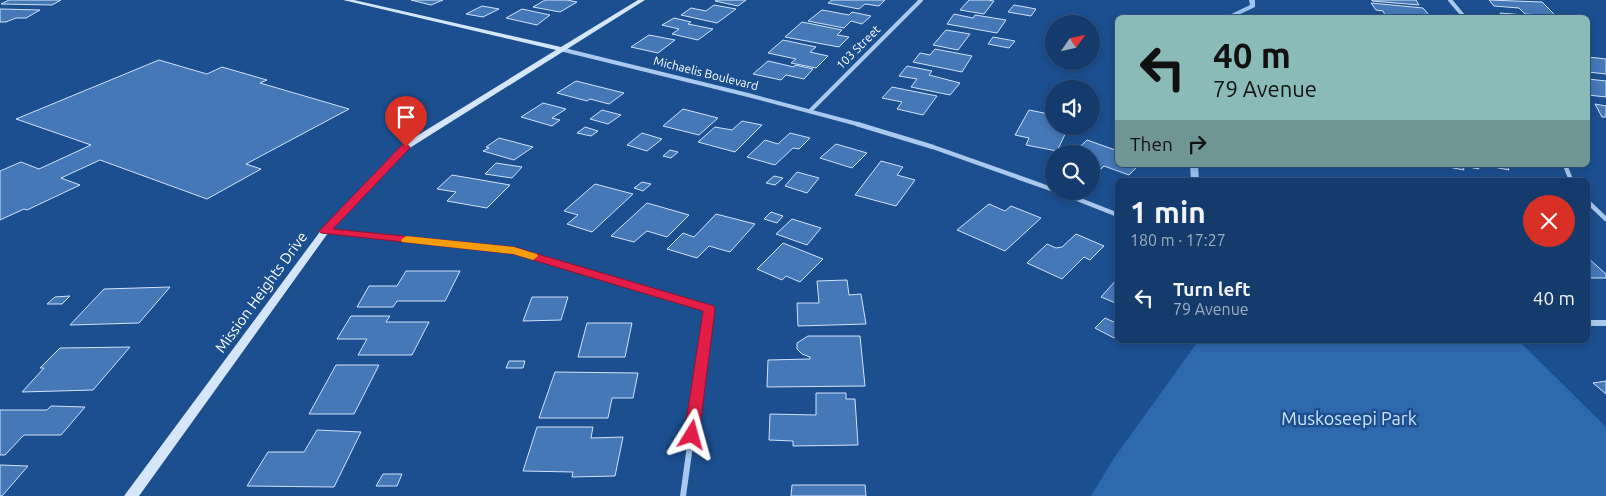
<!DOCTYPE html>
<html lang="en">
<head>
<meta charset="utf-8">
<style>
  :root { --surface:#143b6b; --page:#1d4271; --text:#f1f3f6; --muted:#9dadc1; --line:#33557e }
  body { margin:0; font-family:Ubuntu,sans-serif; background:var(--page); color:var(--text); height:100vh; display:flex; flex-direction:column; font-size:19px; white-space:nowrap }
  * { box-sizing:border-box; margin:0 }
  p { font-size:16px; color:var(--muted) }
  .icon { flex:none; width:28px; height:28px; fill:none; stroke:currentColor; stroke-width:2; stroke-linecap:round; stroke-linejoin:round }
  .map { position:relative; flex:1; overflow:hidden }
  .sheet { position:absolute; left:1115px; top:178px; width:475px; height:165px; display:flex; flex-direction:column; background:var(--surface); border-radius:8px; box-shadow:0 2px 8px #0003,0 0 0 1px var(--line) }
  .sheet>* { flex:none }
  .banner { position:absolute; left:1115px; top:15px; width:475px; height:152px; border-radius:8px; box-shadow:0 2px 8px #0003,0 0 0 1px var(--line); background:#8bbbb9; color:#111; overflow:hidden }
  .needle { width:32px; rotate:56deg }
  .controls { position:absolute; left:1045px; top:15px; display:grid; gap:10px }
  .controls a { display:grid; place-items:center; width:55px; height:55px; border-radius:50%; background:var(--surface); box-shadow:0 2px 8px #0003,0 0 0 1px var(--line); font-size:25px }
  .pin { position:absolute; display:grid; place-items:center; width:42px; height:42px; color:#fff; margin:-51px -21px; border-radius:50% 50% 50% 0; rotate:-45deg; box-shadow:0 0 5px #0007 }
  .pin .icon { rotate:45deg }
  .me { position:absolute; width:55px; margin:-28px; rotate:8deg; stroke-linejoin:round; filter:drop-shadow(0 0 4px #0008) }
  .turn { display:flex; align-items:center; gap:18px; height:105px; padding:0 15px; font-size:22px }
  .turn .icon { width:65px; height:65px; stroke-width:2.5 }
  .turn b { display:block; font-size:35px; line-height:42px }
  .then { display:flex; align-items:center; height:48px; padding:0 15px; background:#0003; gap:10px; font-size:19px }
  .round { display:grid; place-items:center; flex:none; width:52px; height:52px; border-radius:26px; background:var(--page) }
  .summary { display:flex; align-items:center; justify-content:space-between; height:85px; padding:0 15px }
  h1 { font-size:30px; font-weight:700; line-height:38px }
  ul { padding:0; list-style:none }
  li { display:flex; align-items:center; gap:15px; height:70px; padding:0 15px }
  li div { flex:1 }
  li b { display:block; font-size:19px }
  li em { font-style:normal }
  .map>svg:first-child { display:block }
  .green { fill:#2e69ad }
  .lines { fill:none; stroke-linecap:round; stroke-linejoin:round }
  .stream { fill:#9cc4f0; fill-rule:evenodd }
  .building { fill:#4478b7; stroke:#cfe3fa }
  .street-far2 { stroke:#a9c9ee; stroke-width:4 }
  .street-far1 { stroke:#a9c9ee; stroke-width:4.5 }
  .street { stroke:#a9c9ee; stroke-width:6 }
  .secondary { fill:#d6e6fa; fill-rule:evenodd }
  .route { fill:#e11d48; stroke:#92132f }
  .slow { fill:#f59e0b }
  .labels { text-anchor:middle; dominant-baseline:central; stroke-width:5; stroke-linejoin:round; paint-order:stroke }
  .far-street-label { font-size:12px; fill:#fff; stroke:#1b4f8f }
  .street-label { font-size:15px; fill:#fff; stroke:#1b4f8f }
  .near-park-label { font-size:18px; fill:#cfe3fa; stroke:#1b4f8f }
</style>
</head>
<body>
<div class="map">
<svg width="1606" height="496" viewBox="0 0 1606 496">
  <rect width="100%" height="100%" fill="#1b4f8f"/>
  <path class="green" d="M1199,340H1518L1606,427V496H1091L1114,458Z"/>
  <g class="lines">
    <path class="stream" d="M1249,0H1255V7L1232,18H1223L1250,5Z
      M1190,165H1198L1199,180H1191Z"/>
  </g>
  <path class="building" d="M9,0H61L52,5L1,4Z
    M411,0H443L431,5Z
    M545,0H567L577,2L560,12L533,7Z
    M717,0H746L738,6L715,1Z
    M832,0H885L879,6L865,4L859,9L828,3Z
    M969,0H988L994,1L984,14L960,10Z
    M1372,0H1416L1419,5L1372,1Z
    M1489,0L1542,2L1556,16L1525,14L1519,8L1494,6Z
    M1371,3L1423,8L1429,15H1425L1427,18L1385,15L1383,11L1376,10Z
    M714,5L736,9L717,23L681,15L691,8L706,11Z
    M1014,5L1036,9L1031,16L1008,12Z
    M482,6L499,9L483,17L466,14Z
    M0,9L40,10L26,18H16L6,22H0Z
    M522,9L550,15L537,25L506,18Z
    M822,10L849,15L852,12L871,16L862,24L851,21L844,28L808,21Z
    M1500,13L1525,15L1528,18H1504Z
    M954,14L973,18L975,15L1006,20L997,33L947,24Z
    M674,18L691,22L688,24L713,29L698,40L672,34L679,29L662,25Z
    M802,22L842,30L837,35L849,37L839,47L785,37Z
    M946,30L970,34L958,50L933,45Z
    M649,35L675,40L658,53L631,47Z
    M993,37L1015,41L1009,48L988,44Z
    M783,40L816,47L810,52L828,56L816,68L791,63L796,59L768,53Z
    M935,49L972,56L962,72L913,62L920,53L930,55Z
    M1588,57L1606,59V74L1588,72Z
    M159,60L207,74L222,67L267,80L260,83L349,109L246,164L261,169L207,199L100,160L61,178L80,185L27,210L24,209L0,220V171L21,162L39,169L91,145L16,119Z
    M768,61L794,67L795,65L813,69L804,79L786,75L781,80L753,74Z
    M907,66L932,71L929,75L960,83L950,95L911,87L917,79L899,76Z
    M1588,79L1606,81V97L1588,95V84L1591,85Z
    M576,81L624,93L609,104L590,99L587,101L557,93Z
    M892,87L937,96L923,115L897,109L902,102L882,98Z
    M543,103L566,109L552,118L560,120L552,126L521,117Z
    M1595,104L1606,106V117H1602Z
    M683,109L718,118L699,135L663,126Z
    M602,110L621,115L608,124L590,119Z
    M1029,110L1054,115V126H1069L1057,151L1026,145L1029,138L1015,135Z
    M742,121L762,125L735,152L698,142L715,127L732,130Z
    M585,127L598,131L591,136L577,133Z
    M642,133L662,139L647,151L627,145Z
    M790,133L810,138L799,149L793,148L775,165L747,157L765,140L778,144Z
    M499,138L533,147L514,160L483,151L489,148L486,147Z
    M1087,140L1118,151V165H1139L1129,175L1104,166L1101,169L1091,165V154H1072Z
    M836,144L867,153L852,168L820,158Z
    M670,150L678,152L671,158L663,156Z
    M881,161L903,167L897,175L915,180L896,206L855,195Z
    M496,163L522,167L512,178L485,174Z
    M1477,165L1479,169L1463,166L1464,170L1438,165Z
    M1483,165H1507L1509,170Z
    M797,172L819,178L807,193L785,186Z
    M452,175L510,185L487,208L447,201L456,192L437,189Z
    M774,176L783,178L775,185L766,183Z
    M642,182L651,184L643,191L634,188Z
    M595,184L633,194L592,232L567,224L578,215L564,211Z
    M647,203L689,215L667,237L647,231L634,242L611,236Z
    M989,204L1005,211L1011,206L1041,218L1005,251L957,230Z
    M771,212L783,216L777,223L764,219Z
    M716,214L755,224L730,252L709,246L697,258L667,249L683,233L694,237Z
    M792,219L821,228L807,245L776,234Z
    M1076,234L1104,246L1090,260L1084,257L1062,279L1027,263L1047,244L1056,248L1062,247Z
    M783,243L823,259L800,282L786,276L782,280L757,269Z
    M1588,258L1606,274V278H1588Z
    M406,271H460L445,301H397L393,307H357L369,286H397Z
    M1118,278V304L1101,297Z
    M847,280L849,295L861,294L866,324L798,326L797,303H819L817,281Z
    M170,287L139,323L70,325L104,289Z
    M70,296L62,304H47L55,297Z
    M532,297H568L561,320L523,321Z
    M351,316H390L386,322H429L412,355H358L367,339H337Z
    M1105,318L1118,324V334L1114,338L1095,328Z
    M587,323H632L625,357H578Z
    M808,336H860L865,386L767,387L768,360L810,359V357L802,354L797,349V343Z
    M130,347L93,390L22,392L44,368H40L60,348Z
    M509,361H525L523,368H506Z
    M336,365H379L354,414H309Z
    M555,372L638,373L633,398H612L608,418H539Z
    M1606,381V394L1593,383Z
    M816,393H846V399H855L858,445L793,446V441L769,440L770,414L816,415Z
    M51,406L85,407L61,435H24L5,455H0V410H47Z
    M537,427H593L591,438L623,437L615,476L572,477L573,472L523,471Z
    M317,430L361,432L334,487L247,486L268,452H304Z
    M0,465L28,466L2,496H0Z
    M383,474H402L397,486H376Z
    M792,485H865L866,496H791Z"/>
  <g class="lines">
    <path class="street-far2" d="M1450,0L1465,18
      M560,49L748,95L861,125
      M811,110L921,0"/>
    <path class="street-far1" d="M857,124L933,147L1054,190
      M1565,165L1571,180
      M1057,191L1118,215
      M1588,202L1606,219
      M325,231L514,251L635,287"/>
    <path class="street" d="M631,286L709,309L683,496
      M1588,323H1606"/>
    <path class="secondary" d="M343,0H354L561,47L638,0H645L408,149L328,233L139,496H124L322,229L402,145L556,50Z"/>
  </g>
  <path class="route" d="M406,144L410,147L409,149L333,229L514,247L714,306L715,309L699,435L697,439L692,441L686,439L684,435L703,311L513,254L321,233L319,231L321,229L402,145Z"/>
  <path class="slow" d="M406,236L514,247L537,254L538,256L533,260L513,254L402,242L401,240Z"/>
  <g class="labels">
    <g class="far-street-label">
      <text transform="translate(858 47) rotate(-45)">103 Street</text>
      <text transform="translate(706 73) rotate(14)">Michaelis Boulevard</text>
    </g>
    <g class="street-label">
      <text transform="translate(261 292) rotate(-54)">Mission Heights Drive</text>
    </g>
    <g class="near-park-label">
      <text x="1349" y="418">Muskoseepi Park</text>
    </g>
  </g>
</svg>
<div class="controls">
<a><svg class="needle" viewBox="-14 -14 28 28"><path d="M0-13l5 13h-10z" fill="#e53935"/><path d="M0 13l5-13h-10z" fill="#9dadc1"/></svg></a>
<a><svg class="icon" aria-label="sound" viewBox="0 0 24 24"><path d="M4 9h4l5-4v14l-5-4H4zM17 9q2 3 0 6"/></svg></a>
<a><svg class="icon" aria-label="search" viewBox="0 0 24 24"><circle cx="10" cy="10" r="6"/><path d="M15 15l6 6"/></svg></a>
</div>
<div class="pin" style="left:406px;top:147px;background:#d93025"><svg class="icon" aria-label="arrive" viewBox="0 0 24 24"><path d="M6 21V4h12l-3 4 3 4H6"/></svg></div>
<svg class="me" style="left:692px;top:435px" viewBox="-20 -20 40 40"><path d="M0-17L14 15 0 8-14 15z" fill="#e11d48" stroke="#fff" stroke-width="4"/></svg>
<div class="banner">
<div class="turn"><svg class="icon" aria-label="left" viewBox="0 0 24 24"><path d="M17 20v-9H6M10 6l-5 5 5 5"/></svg><div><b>40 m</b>79 Avenue</div></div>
<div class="then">Then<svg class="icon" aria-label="right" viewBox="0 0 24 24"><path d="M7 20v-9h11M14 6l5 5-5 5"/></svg></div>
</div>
<section class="sheet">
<div class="summary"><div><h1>1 min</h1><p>180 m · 17:27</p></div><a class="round" style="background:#d93025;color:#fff"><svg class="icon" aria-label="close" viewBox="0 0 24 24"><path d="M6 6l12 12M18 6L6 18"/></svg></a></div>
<ul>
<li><svg class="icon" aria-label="left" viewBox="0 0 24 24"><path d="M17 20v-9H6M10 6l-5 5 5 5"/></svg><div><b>Turn left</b><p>79 Avenue</p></div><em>40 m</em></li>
</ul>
</section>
</div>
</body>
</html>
